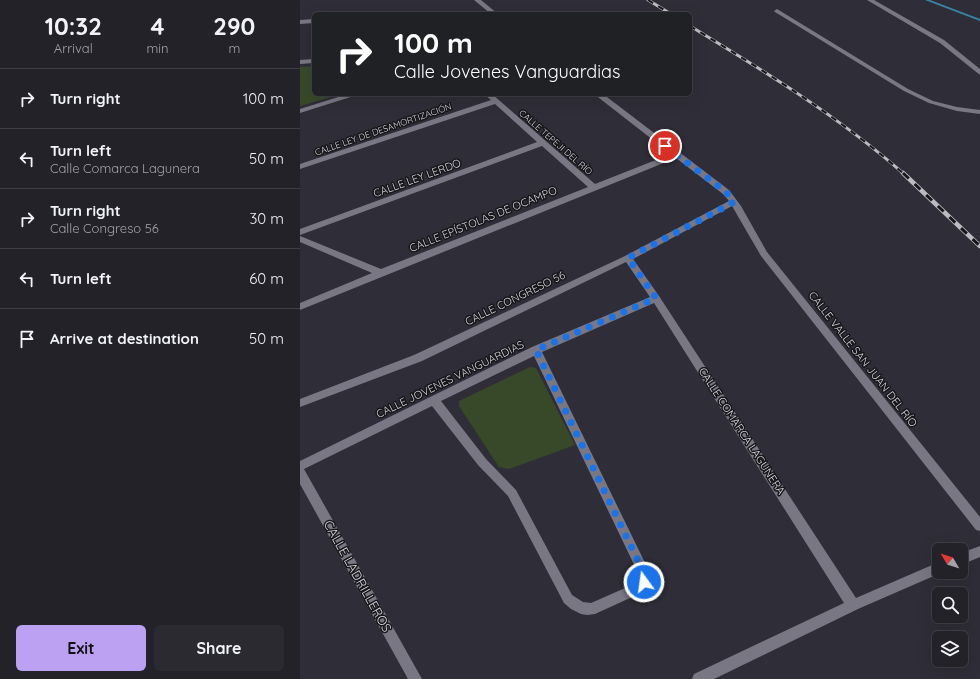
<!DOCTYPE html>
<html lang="en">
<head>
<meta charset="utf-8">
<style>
  :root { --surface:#232229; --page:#2b2a31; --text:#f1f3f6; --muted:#a3a4a8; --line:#403f46; --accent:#bca0f2 }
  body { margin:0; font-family:Quicksand,sans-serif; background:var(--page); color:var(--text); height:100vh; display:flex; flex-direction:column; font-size:15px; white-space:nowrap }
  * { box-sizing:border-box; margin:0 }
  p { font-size:13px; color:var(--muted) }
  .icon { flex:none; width:22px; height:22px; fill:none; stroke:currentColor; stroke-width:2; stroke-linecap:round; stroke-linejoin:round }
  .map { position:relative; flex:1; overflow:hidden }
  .drawer { display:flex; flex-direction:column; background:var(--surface); width:300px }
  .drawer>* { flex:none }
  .top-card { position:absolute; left:12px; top:12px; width:380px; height:84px; border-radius:6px; box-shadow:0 4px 16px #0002,0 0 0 1px var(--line); background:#202124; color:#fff; overflow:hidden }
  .needle { width:26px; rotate:309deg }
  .fabs { position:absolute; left:632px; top:543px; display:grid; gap:8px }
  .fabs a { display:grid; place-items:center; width:36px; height:36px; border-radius:6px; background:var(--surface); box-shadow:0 4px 16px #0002,0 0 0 1px var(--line); font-size:20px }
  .pin { position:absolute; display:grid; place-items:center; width:34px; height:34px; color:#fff; margin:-17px; border:2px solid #fff; border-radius:50%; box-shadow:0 1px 4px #0007 }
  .me { position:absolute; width:44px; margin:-22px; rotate:346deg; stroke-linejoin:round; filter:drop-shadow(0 0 3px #0008) }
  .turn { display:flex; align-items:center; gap:14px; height:84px; padding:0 16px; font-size:18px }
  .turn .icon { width:52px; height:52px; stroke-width:2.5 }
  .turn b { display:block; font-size:28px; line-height:34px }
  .eta { display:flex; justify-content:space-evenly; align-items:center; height:68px; text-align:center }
  .eta b { font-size:24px; font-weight:700; line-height:28px }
  .cta { display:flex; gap:8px; margin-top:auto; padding:8px 16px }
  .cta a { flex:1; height:46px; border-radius:6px; background:var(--accent); color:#111; font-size:16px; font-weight:700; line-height:46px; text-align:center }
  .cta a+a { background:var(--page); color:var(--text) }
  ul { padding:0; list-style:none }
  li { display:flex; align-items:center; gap:12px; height:60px; padding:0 16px; border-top:1px solid var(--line) }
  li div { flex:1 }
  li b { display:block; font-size:15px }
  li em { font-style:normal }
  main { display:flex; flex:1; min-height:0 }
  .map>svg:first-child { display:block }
  .green { fill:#38492a }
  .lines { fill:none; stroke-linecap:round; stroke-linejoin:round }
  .stream { fill:#3985a6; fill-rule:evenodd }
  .service { fill:#797783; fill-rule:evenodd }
  .minor { fill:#797783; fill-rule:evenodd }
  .rail-far1-casing { stroke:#bcbbc2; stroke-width:3 }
  .rail-casing { stroke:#bcbbc2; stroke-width:4.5 }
  .rail-far1 { stroke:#17161a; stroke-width:2; stroke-dasharray:6; stroke-linecap:butt }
  .rail { stroke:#17161a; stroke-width:3; stroke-dasharray:8; stroke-linecap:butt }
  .route { stroke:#1a73e8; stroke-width:7; stroke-dasharray:0 12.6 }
  .labels { text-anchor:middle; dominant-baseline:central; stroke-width:3; stroke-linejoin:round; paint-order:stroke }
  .far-street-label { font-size:9px; fill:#d6d5dc; stroke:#17161a }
  .street-label { font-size:11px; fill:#d6d5dc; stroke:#17161a }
  .near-street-label { font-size:13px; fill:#d6d5dc; stroke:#17161a }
</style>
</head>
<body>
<main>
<section class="drawer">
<div class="eta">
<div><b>10:32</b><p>Arrival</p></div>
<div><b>4</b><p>min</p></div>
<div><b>290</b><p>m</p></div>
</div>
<ul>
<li><svg class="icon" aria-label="right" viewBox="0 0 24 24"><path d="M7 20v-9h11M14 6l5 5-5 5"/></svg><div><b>Turn right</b></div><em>100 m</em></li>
<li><svg class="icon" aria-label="left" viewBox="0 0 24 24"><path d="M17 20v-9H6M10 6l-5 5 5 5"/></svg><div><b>Turn left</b><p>Calle Comarca Lagunera</p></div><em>50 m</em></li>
<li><svg class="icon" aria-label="right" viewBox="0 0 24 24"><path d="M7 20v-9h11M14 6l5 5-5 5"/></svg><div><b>Turn right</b><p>Calle Congreso 56</p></div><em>30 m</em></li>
<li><svg class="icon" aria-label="left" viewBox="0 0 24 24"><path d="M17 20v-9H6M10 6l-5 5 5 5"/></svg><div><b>Turn left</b></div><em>60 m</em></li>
<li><svg class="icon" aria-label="arrive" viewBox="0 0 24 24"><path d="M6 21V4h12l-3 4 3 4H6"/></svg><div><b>Arrive at destination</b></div><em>50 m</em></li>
</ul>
<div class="cta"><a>Exit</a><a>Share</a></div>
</section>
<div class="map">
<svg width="680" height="679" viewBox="0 0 680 679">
  <rect width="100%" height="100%" fill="#2f2d37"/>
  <path class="green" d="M14,66V94H41L0,106V67Z
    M230,367L236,368L275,445L209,469L199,467L159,406V401Z"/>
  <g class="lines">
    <path class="stream" d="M625,0H630L680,19V21Z"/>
    <path class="service" d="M567,0H574L644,40L680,69V75L640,43Z
      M477,9L608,89L633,101L657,107L680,110V114L657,111L629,103L604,91L475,12L474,11Z"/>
    <path class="minor" d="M174,0H181L198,14H191Z
      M14,19V23L0,24V20Z
      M14,59V63L0,64V60Z
      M48,94H60L0,113V109Z
      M184,94H192L295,184L371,154L294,94H303L429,190L441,206L467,252L680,517V531L676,530L461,256L432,206L333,259L359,296L556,598L639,562V572H643L558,609L414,679H392L394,674L544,603L354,303L242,352L351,575L346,589L341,593L295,614L287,615L281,614L271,609L264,603L208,496L178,465L132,406L4,469L122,679H108L0,484V461L232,347L350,297L326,262L122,361L0,407V399L114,355L325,256L429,201L423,194L376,158L0,310V303L72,273L0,242V236L81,269L288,187L242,146L0,235V229L237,142L195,104L0,169V164L191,100ZM234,356L339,575L337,581L332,585L291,603L283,602L272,595L216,490L186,459L141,401Z
      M680,546V557L661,565V553Z"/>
    <g class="rail-far1-casing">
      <path id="rail-far1" d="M348,0L371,14
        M390,26C464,71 538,116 604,174"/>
    </g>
    <g class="rail-casing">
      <path id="rail" d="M603,173L680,246"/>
    </g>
    <use href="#rail-far1" class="rail-far1"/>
    <use href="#rail" class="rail"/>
  </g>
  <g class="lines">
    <path class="route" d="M344,582L345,575L236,350L356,298L328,258L434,202L426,192L365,146"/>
  </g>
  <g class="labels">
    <g class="far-street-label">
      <text transform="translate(83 129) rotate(-19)">CALLE LEY DE DESAMORTIZACIÓN</text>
      <text transform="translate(256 142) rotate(41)">CALLE TEPEJI DEL RÍO</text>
    </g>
    <g class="street-label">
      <text transform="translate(117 178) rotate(-20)">CALLE LEY LERDO</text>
      <text transform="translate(183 219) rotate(-22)">CALLE EPÍSTOLAS DE OCAMPO</text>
      <text transform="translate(215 298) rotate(-26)">CALLE CONGRESO 56</text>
      <text transform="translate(563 359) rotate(52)">CALLE VALLE SAN JUAN DEL RÍO</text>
      <text transform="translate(150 379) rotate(-26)">CALLE JOVENES VANGUARDIAS</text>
      <text transform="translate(442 431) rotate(57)">CALLE COMARCA LAGUNERA</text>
    </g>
    <g class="near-street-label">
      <text transform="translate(58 576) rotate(61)">CALLE LADRILLEROS</text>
    </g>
  </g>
</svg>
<div class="fabs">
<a><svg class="needle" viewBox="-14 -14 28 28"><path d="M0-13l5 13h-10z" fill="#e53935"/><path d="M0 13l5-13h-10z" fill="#a3a4a8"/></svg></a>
<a><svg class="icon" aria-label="search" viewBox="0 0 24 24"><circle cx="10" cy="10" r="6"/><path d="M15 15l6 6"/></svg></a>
<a><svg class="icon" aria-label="layers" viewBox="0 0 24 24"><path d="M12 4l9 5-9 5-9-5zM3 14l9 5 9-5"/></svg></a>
</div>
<div class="pin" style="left:365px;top:146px;background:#d93025"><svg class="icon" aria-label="arrive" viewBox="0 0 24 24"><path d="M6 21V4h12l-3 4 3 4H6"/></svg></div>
<svg class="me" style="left:344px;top:582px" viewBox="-20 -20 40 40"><circle r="17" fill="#1a73e8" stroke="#fff" stroke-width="3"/><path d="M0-11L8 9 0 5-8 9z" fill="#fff"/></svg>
<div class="top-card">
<div class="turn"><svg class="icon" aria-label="right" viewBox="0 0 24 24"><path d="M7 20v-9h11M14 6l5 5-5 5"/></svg><div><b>100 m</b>Calle Jovenes Vanguardias</div></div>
</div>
</div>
</main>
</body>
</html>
